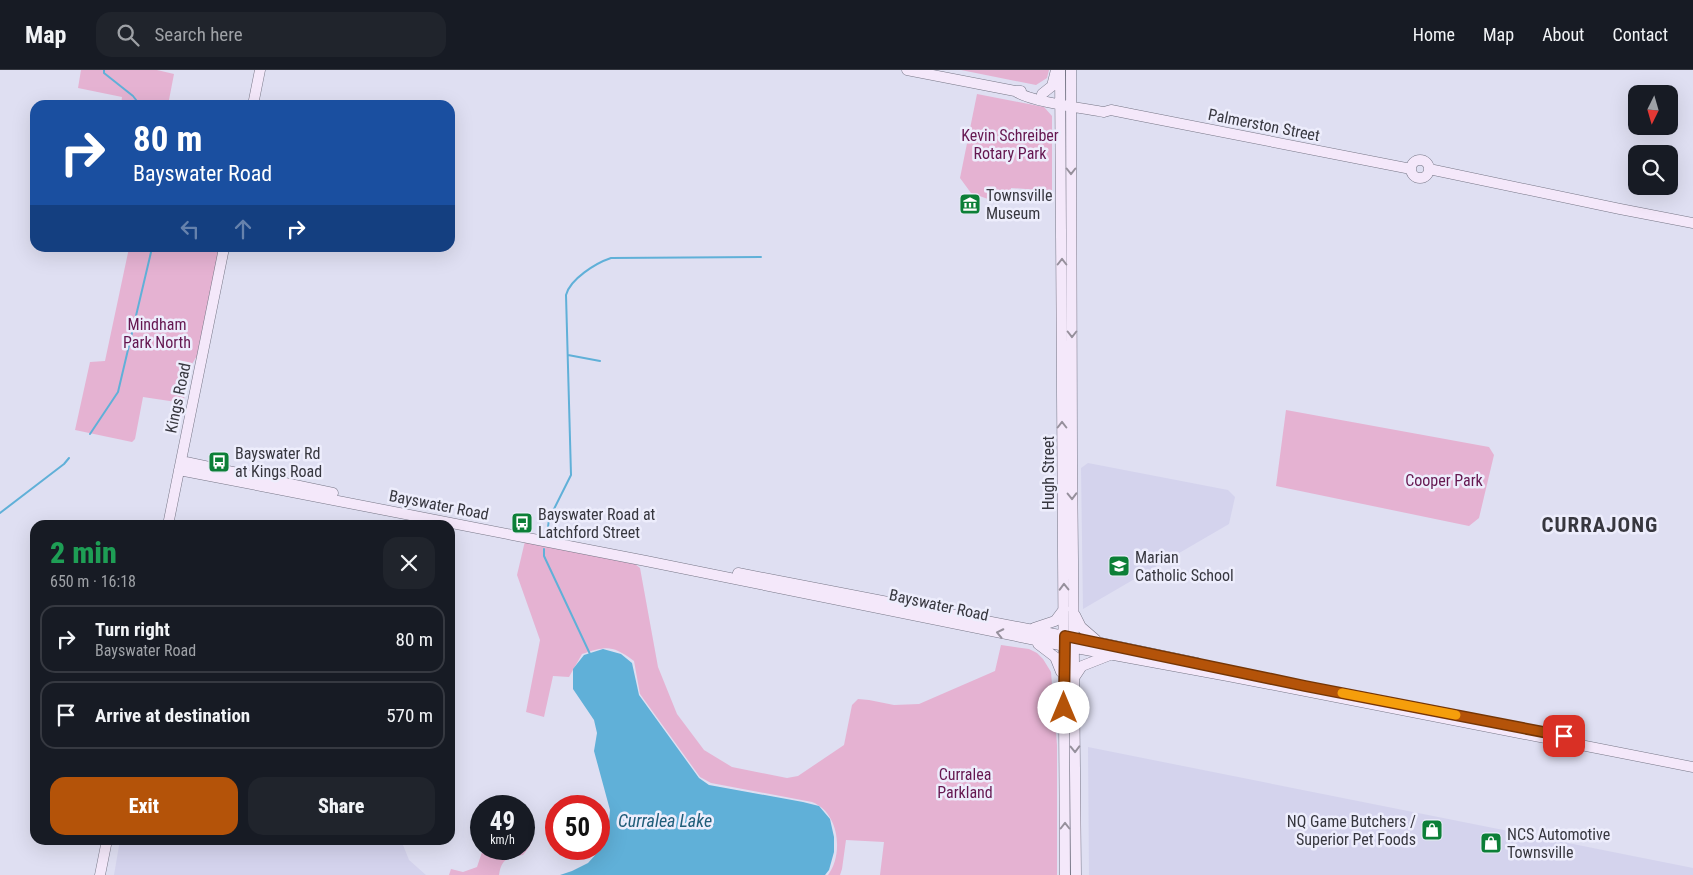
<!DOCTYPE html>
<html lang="en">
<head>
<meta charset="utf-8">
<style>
  :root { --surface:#171b24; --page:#20242c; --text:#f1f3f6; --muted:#9ea1a6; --line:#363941; --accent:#b45309 }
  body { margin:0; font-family:"Roboto Condensed",sans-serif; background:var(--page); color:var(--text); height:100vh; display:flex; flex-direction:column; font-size:19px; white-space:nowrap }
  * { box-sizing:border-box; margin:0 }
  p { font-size:16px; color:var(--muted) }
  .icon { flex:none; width:28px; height:28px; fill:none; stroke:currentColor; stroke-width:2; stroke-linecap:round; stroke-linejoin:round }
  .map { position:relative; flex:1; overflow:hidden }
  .drawer { position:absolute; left:30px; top:450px; width:425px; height:325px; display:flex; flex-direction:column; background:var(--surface); border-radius:15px; box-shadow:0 5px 20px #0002 }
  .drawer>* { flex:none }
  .hud { position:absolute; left:30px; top:30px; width:425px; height:152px; border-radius:15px; box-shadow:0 5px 20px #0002; background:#1a4fa0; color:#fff; overflow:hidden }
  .needle { width:32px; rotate:185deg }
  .fabs { position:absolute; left:1628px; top:15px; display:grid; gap:10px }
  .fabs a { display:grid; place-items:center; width:50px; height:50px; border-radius:10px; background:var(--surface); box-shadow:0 5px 20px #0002; font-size:25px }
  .speed { position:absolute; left:470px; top:725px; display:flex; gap:10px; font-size:25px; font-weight:700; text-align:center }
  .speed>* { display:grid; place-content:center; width:65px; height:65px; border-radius:50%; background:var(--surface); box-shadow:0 5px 20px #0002; line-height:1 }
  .speed small { font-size:12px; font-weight:400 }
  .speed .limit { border:8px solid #d22; background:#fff; color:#111 }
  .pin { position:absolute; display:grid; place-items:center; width:42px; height:42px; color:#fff; margin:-21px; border-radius:10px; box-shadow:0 2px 8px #0006 }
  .me { position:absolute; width:55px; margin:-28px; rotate:0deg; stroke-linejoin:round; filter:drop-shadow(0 0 4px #0008) }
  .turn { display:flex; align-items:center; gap:18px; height:105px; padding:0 20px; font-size:22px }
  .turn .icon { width:65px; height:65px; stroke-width:2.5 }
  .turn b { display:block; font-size:35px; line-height:42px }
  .lanes { display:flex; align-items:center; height:48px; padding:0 20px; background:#0003; justify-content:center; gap:25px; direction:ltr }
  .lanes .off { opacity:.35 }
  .round { display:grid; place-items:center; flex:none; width:52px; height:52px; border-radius:15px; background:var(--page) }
  .summary { display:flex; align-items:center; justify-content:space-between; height:85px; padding:0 20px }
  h1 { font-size:30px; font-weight:800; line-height:38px; color:#1e9e55 }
  .primary-button { display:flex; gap:10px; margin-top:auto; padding:10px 20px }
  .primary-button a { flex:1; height:58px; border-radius:15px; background:var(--accent); color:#fff; font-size:20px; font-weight:800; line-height:58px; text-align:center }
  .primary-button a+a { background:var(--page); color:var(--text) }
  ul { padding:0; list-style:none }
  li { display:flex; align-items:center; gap:15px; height:68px; margin:0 10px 8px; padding:0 10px; border:2px solid var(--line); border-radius:15px }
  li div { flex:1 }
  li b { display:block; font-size:19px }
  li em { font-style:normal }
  header { display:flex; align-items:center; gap:30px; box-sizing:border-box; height:70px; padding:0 25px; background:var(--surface); border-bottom:1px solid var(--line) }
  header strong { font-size:24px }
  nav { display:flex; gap:28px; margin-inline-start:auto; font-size:18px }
  .search { width:350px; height:45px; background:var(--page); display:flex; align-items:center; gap:12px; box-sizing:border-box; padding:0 18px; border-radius:15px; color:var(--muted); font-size:19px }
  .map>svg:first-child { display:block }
  .built { fill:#d4d3ed }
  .green { fill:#e5b2d2 }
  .water { fill:#60b0d8 }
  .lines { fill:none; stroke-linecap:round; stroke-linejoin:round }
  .stream { stroke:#60b0d8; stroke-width:2 }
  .secondary-casing { stroke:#767686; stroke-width:11 }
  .secondary { stroke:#f4e8fa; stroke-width:10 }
  .oneway { stroke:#96909c }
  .route-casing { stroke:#753606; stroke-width:12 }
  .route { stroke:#b45309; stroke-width:9 }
  .slow { stroke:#f59e0b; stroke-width:9 }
  .labels { text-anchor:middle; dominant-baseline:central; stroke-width:5; stroke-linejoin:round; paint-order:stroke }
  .street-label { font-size:16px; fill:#37373f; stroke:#ededfc }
  .park-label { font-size:16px; fill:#651750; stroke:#ededfc }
  .poi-label { font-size:16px; fill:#37373f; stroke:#ededfc; text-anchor:start }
  .water-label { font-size:18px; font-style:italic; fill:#215e7a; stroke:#ededfc }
  .district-label { font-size:21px; font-weight:bold; letter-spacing:1px; fill:#37373f; stroke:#ededfc }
</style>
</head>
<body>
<header>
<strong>Map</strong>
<div class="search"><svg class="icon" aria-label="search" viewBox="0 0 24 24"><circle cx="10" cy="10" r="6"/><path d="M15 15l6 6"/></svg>Search here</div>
<nav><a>Home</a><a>Map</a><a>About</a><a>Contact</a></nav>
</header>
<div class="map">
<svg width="1693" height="805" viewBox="0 0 1693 805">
  <rect width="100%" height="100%" fill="#dfdff2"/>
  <path class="built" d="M1088,393L1228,420L1235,427L1229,454L1083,539L1081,398Z
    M1088,677L1693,798V805H1089Z
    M120,770H401L409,790L426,805H114Z"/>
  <path class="green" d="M81,0H157L174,4L168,35H121L122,27L78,18Z
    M961,0H1049L1047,8L1036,15Z
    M977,24L1044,37L1052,46V121L1011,118L1010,130L988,129L971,123L960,108Z
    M129,178H219L200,281L192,294L183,333L143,327L135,369L132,372L75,360L90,292L105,291Z
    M1286,340L1489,377L1494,385L1479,448L1469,456L1276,416Z
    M525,471L635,494L640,498L658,597L677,644L704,680L732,697L787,708L798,706L844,675L852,635L858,629L869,630L894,635L919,634L995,601L1001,575L1029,579L1037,583L1043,589L1051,602L1057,675V805H880L884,772L846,770L842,799L840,805H828C844,784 839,742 812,732L711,713L700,707L640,624L634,591C612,575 607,576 582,584L569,607L553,606L544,647L526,642L540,570L517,505Z
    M524,741L530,742C534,762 537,768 523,785C508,787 501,789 499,805H449L451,799L463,802L477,797L483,779L493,782L495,779H524Z"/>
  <path class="water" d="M603,579L621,584L632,593L639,625L699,708L709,715L803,732L819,736L830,749L834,767V782L829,800L825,805H560L572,801L588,793L598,782L608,764L610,740L594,681L597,663L594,650L573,619V599L584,585Z"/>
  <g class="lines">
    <path class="stream" d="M104,0V3L133,26L140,35
      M568,285L600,291
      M90,364L118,322L152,178
      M0,443L64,394L69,388
      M548,457L549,449L571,405L566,225C570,209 596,193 611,188L761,187
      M544,479V486L590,584"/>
    <g class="secondary-casing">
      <path id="secondary" d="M907,0L1015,21H1021
        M1060,0L1065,805
        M1071,0L1072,385L1076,805
        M1015,21C1031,32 1083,38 1104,42L1111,40L1136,45L1411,99
        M1042,24L1052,16L1056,0
        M253,35L260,0
        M1411 99a9 9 0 1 1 18 0a9 9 0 1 1-18 0Z
        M1429,99L1620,139L1693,153
        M181,391L333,423
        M179,400L646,491L1065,576L1228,606L1693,697
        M168,455L224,178
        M738,503L1101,573L1197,593
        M1075,545L1081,557L1096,570
        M1034,558L1055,551L1064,539
        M1038,574L1055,587L1061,602
        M1074,608L1082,596L1110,585
        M100,805L107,770"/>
    </g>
    <use href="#secondary" class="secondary"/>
  </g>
  <defs><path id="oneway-chevron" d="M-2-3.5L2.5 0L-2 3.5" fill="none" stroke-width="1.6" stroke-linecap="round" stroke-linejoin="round" transform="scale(1.25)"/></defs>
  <g class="oneway">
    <use href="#oneway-chevron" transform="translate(1071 101) rotate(90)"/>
    <use href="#oneway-chevron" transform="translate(1062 192) rotate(-90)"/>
    <use href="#oneway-chevron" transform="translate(1072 264) rotate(90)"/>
    <use href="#oneway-chevron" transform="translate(1062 355) rotate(-90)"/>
    <use href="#oneway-chevron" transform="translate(1072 426) rotate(89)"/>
    <use href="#oneway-chevron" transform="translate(1064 517) rotate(-91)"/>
    <use href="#oneway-chevron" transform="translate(1000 563) rotate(-168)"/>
    <use href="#oneway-chevron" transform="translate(1075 679) rotate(89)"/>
    <use href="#oneway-chevron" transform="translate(1065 756) rotate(-90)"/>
  </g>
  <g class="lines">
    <g class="route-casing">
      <path id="route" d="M1064,638L1065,566L1305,616L1564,666"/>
    </g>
    <use href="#route" class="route"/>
    <path class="slow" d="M1342,623L1456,645"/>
  </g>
  <defs>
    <g id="museum-square" transform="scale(1.125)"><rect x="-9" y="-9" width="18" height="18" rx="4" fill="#0c7f37" stroke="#ededfc"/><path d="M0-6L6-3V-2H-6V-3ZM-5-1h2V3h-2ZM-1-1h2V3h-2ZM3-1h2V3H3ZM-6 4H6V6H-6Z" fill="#fff"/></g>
    <g id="bus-square" transform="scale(1.125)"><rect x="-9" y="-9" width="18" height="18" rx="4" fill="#0c7f37" stroke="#ededfc"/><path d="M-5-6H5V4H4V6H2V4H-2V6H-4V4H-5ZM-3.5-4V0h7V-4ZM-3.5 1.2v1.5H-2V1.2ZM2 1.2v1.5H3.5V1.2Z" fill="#fff"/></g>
    <g id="school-square" transform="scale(1.125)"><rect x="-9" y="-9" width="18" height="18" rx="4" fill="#0c7f37" stroke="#ededfc"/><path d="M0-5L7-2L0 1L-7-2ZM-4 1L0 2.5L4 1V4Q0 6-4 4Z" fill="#fff"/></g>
    <g id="shop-square" transform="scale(1.125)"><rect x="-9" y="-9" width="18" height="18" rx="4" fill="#0c7f37" stroke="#ededfc"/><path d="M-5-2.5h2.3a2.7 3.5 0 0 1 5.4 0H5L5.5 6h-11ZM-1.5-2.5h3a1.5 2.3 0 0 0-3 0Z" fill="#fff"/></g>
  </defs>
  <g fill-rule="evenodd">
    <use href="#museum-square" x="970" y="134"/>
    <use href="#bus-square" x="219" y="392"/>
    <use href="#bus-square" x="522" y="453"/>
    <use href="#school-square" x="1119" y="496"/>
    <use href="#shop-square" x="1432" y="760"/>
    <use href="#shop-square" x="1491" y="773"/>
  </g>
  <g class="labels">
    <g class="street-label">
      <text transform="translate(1264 55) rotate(11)">Palmerston Street</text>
      <text transform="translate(178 328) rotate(-78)">Kings Road</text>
      <text transform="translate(1048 403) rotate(-90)">Hugh Street</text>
      <text transform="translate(439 435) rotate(11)">Bayswater Road</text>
      <text transform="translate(939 535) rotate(12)">Bayswater Road</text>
    </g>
    <g class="park-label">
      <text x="1010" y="65">Kevin Schreiber<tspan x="1010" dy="18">Rotary Park</tspan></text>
      <text x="157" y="254">Mindham<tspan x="157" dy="18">Park North</tspan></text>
      <text x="1444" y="410">Cooper Park</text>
      <text x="965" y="704">Curralea<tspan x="965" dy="18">Parkland</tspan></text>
    </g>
    <g class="poi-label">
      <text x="986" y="125">Townsville<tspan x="986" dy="18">Museum</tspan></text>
      <text x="235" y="383">Bayswater Rd<tspan x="235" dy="18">at Kings Road</tspan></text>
      <text x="538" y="444">Bayswater Road at<tspan x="538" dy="18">Latchford Street</tspan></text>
      <text x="1135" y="487">Marian<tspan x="1135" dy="18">Catholic School</tspan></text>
      <text x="1416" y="751" text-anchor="end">NQ Game Butchers /<tspan x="1416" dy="18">Superior Pet Foods</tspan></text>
      <text x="1507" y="764">NCS Automotive<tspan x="1507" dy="18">Townsville</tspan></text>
    </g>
    <g class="water-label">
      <text x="665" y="750">Curralea Lake</text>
    </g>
    <g class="district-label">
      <text x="1600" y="455">CURRAJONG</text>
    </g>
  </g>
</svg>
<div class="fabs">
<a><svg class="needle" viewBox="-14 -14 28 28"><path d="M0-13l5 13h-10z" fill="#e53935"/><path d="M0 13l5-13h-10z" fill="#9ea1a6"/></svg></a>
<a><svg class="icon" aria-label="search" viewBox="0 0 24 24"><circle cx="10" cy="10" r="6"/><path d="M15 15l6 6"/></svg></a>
</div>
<div class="speed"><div>49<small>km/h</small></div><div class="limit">50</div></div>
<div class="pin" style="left:1564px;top:666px;background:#d93025"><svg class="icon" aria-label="arrive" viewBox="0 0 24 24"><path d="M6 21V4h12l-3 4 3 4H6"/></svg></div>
<svg class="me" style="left:1064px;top:638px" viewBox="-20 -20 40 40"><circle r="19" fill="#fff"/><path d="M0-13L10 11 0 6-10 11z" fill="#b45309"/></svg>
<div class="hud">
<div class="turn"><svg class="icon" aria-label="right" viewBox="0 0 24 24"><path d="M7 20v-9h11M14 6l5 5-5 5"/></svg><div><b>80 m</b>Bayswater Road</div></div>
<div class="lanes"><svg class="icon off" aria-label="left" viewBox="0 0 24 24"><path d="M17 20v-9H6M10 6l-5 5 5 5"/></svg><svg class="icon off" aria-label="ahead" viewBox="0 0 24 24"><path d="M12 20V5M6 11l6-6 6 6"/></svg><svg class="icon" aria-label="right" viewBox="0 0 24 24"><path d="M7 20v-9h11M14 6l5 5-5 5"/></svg></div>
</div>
<section class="drawer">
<div class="summary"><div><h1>2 min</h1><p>650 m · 16:18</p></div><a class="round"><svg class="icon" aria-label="close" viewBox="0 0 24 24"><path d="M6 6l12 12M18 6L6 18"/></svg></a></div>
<ul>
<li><svg class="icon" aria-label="right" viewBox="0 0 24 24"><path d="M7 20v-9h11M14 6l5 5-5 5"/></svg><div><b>Turn right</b><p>Bayswater Road</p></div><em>80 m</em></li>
<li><svg class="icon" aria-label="arrive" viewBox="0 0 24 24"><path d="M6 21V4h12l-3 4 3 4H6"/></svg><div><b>Arrive at destination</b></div><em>570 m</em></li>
</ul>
<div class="primary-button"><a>Exit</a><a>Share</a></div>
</section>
</div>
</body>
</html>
